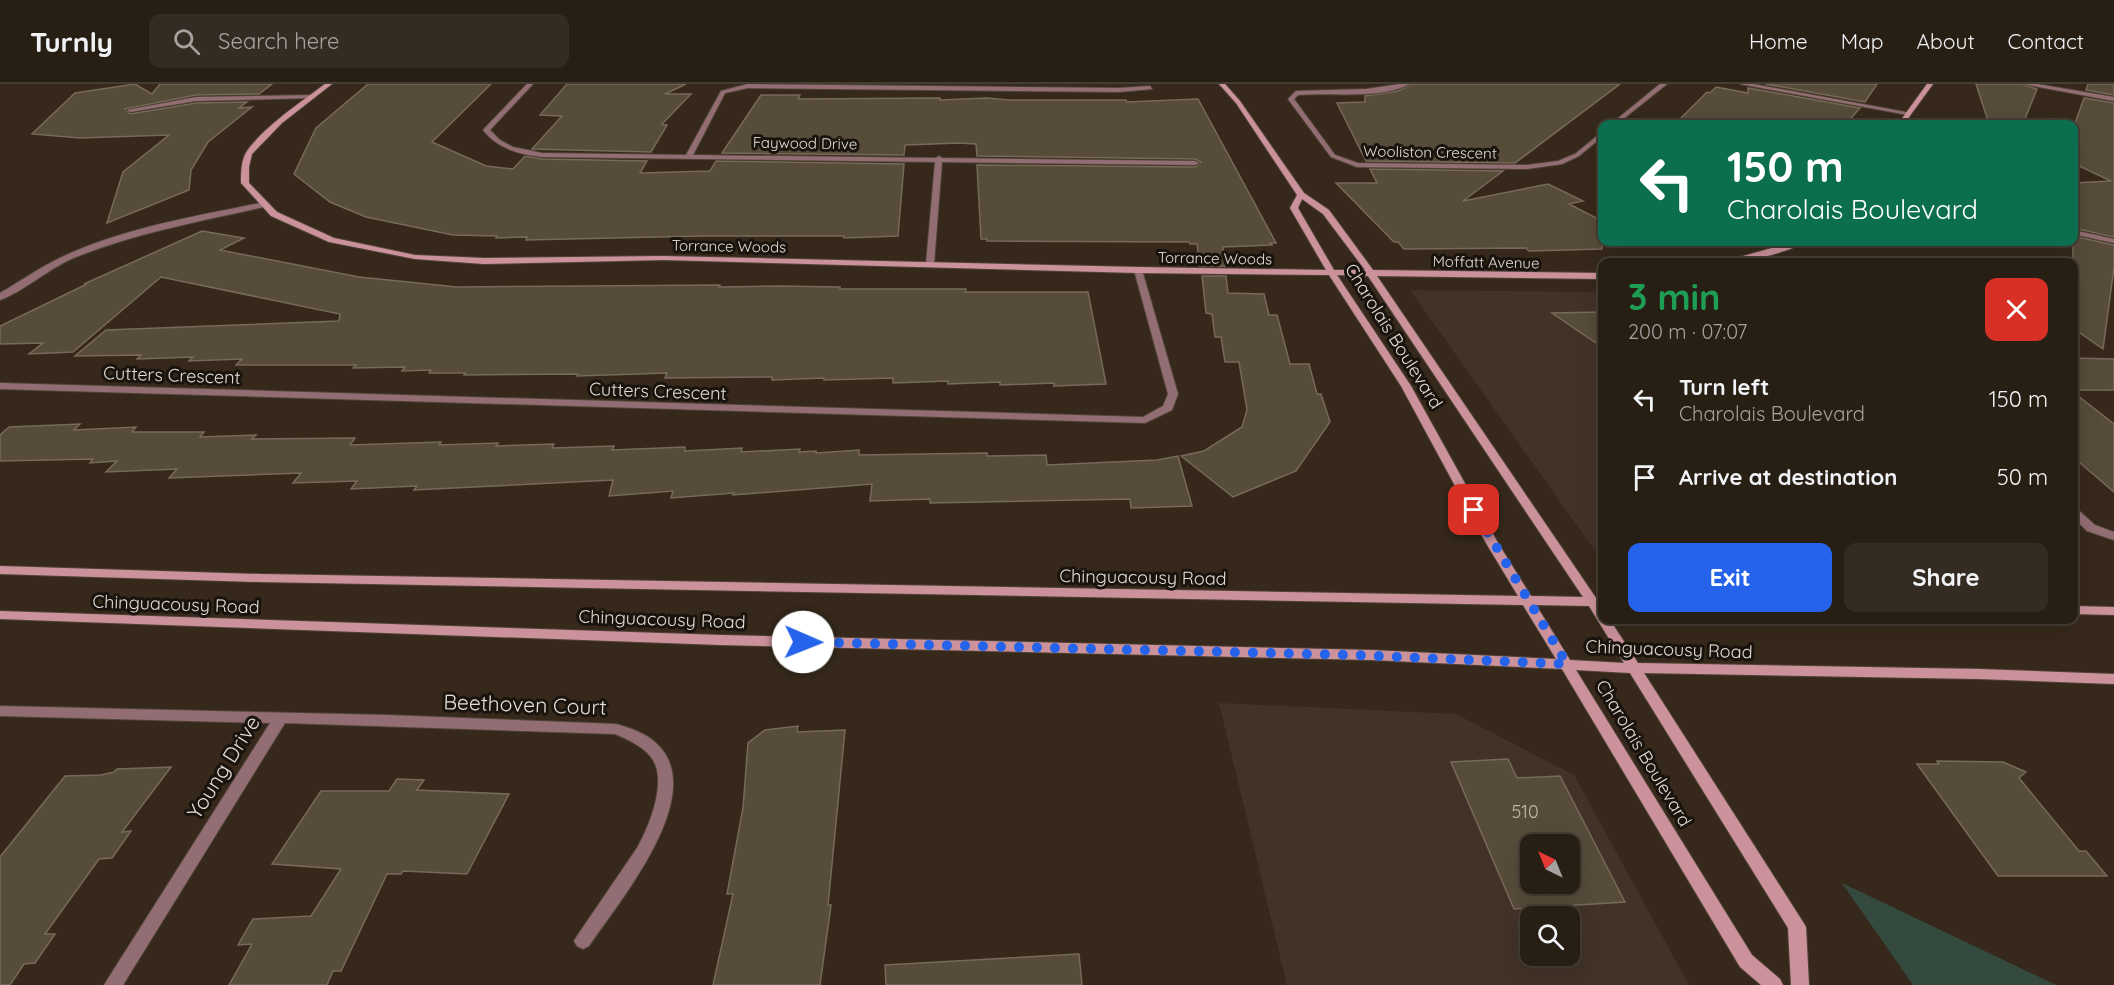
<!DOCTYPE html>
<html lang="en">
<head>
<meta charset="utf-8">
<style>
  :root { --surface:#281f14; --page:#342c22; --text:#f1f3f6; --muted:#a5a2a0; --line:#443d34; --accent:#2563eb }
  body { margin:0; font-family:Quicksand,sans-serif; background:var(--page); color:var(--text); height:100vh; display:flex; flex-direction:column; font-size:22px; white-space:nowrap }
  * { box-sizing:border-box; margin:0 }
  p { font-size:20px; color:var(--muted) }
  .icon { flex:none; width:33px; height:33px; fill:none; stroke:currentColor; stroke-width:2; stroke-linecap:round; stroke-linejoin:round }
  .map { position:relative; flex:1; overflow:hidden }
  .sheet { position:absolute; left:1598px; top:174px; width:480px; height:366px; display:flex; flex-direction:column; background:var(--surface); border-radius:12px; box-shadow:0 6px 24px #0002,0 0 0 2px var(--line) }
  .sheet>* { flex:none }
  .guide { position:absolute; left:1598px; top:36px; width:480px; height:126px; border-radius:12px; box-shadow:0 6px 24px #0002,0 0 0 2px var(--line); background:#0b6e4f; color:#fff; overflow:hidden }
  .needle { width:39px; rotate:317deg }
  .tools { position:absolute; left:1520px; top:750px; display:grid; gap:12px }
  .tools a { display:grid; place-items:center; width:60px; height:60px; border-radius:12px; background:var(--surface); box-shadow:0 6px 24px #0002,0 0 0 2px var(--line); font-size:30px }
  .pin { position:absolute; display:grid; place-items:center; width:51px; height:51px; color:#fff; margin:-26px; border-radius:12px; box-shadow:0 3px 9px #0006 }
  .me { position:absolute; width:66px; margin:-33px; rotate:91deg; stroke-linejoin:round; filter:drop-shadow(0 0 4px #0008) }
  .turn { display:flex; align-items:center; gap:21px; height:126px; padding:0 30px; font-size:27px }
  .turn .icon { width:78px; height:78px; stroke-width:2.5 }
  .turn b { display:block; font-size:42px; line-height:51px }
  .round { display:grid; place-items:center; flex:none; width:63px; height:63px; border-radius:12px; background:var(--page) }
  .summary { display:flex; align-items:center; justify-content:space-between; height:102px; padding:0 30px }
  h1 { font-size:36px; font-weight:700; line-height:45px; color:#1e9e55 }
  .primary-button { display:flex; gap:12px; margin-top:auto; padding:12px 30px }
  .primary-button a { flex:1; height:69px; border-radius:12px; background:var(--accent); color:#fff; font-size:24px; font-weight:700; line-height:69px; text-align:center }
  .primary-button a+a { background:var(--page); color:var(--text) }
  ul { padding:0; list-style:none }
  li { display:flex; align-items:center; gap:18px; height:78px; padding:0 30px }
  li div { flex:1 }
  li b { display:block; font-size:22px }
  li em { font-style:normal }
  header { display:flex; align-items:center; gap:36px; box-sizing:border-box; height:84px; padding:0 30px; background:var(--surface); border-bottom:2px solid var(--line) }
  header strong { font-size:28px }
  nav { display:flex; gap:33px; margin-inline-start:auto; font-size:21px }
  .search { width:420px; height:54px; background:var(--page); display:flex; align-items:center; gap:15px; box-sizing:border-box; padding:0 21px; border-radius:12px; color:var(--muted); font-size:22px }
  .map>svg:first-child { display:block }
  .commercial { fill:#423228; fill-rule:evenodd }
  .green { fill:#344a3e }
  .building { fill:#574b3a; stroke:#776a59; stroke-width:1.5; fill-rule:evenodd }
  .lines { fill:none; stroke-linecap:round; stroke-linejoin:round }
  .street-casing { stroke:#524538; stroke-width:2 }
  .secondary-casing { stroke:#524538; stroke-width:2 }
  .street { fill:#926e74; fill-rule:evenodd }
  .secondary { fill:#cc929c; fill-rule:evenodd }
  .route { stroke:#2563eb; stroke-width:10; stroke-dasharray:0 18 }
  .labels { text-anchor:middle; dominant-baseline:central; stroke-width:6; stroke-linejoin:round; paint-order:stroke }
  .far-street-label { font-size:15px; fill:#e4dbd3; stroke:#19130d }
  .street-label { font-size:18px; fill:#e4dbd3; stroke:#19130d }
  .near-number-label { font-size:18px; fill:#c1b7ad }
  .near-street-label { font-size:21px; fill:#e4dbd3; stroke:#19130d }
</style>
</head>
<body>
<header>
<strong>Turnly</strong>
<div class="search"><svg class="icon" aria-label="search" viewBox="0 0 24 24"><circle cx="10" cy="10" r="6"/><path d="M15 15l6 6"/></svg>Search here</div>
<nav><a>Home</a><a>Map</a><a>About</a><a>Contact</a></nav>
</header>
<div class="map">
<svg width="2114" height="901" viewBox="0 0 2114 901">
  <rect width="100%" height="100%" fill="#36291b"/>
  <path class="commercial" d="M1410,206L1602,208V476L1590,460Z
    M1219,619L1456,630L1574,691L1689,901H1287ZM1530,760H1569V800H1530ZM1530,832H1569V872H1530Z"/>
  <path class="green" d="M1842,799L2056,901H2057H1913Z"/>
  <path class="building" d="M135,0L152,10L160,0H272L259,10L196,11L125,25L130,30L196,19L247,18L239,24L252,23L208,58L191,86L189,106L107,139L123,88L169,51L80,54L32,50L75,9Z
    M368,0H491L432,58L486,82L513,85L525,72L542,75L647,77L640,89L710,87L716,77L904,80L898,152L844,154V152H703L526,156L527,153L496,154L497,152L453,151L366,133L330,118L294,90L316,44Z
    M567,0H686L665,10H691L662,40L667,41L651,68L532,65L562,32L540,31Z
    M1412,0H1620L1515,79L1366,77L1337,19L1365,18V12L1398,7Z
    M1765,0H1877L1865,18Z
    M1976,0H2021L2037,5L2023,40H1994L1988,37Z
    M2088,0H2114V11L2086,6Z
    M1716,3L1748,9V4L1860,24L1846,40H1675L1707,8L1710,9Z
    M761,11H800L798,15L940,14V16L987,14L1009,16H1126L1127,18L1198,15L1276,159H1270L1272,161L1223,163L1225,182H1200L1197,160H1190L1189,158L987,157V155H981L977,81L1195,83L1201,78L1195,75L977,72L976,60L959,59L905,61L904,71L722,69Z
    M2084,14L2114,19V153L2073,144V99L2111,97L2073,79V45Z
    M1370,85L1503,87L1463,117L1548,100L1583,117L1569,120L1602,137V165L1529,167L1526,164L1404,165L1398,158H1394L1336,99H1377Z
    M202,147L244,154L220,166L359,193L457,203L720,201L719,203L781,202L840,203V205H966L965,208H1088L1106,300L1054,302V299L1000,301V298L948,300V297L893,299V294L824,296V294L772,296V293L665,294L667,289L577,292L578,290L464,291L465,289H429L431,286L402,287L405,283L353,284L356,281H236L242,275L189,277L193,273L137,275L141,271L75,272L106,246L339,237L340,230L161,193L73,268L29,270L43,259L0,260V242L87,200H84Z
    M2073,152L2114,161V183L2103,265L2073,244Z
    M1202,192H1226L1228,209L1264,210L1269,231H1277L1290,280H1309L1317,310H1321L1330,338L1296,387L1233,413L1181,372L1204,367L1242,343L1247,326L1239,278H1225L1221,253H1215L1212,230L1206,229Z
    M1602,228V263L1552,229Z
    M2073,274L2114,275V306H2073Z
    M2073,308L2114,340V408L2073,373Z
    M80,340L74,346L136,343L132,348H204L200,353L256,351L252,355L355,354L350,361L441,358L439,361L498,359L496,362L554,360L552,364L614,362L612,366L685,363V367L742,364L741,368L800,365L799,368L816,367V369L859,366V371L987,369V372L1046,371L1047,381L1157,376L1178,372L1192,422L1131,424L1130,415L930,419V415L870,417L872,400L733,411L734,409L671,414L673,407L609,412L613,396L414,406L417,402L351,405L357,397L293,399L301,389L169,394L177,385L106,388L117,377L90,379L93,375L0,377V351L9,343Z
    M798,642L797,648L845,646L828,821H831L820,901H713L733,810H727L743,724L748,659L765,646Z
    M1508,675L1517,694L1560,692L1625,818L1514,825L1451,678ZM1530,760H1569V800H1530Z
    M1937,677L2003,678L2026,688L2019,694L2079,767H2086L2107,792H1998L1917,680H1939Z
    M171,683L122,748L131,747L112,774L99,775L45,850H55L35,879L24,880L10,901H0V773L65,692L101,691L114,688L117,685Z
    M397,695L424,696L417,706L509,710L467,790L403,787L401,790H387L341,887H333L327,901H229L252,860L238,861L253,835L311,832L341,785L272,780L321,707H389Z
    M1079,870L1082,901H886L885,881Z"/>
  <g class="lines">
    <g class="street-casing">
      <path id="street" d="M527,0H533L490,46L500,56L513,63L542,69L686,71L721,7L748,0L1119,4L1150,2L1152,5L1119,8L748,4L725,9L693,71L936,74L939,72L942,74L1195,77L1199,79L1195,81L942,78L934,180L930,183L926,180L935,78L542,73C519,70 498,65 483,46Z
        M1400,0H1410C1380,16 1331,8 1298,11L1294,15L1335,71L1358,79L1527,81L1558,77L1575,70L1602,48V53L1579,72L1562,80L1527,85L1357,83L1331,73L1288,15L1296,7L1366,5Z
        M1660,0H1667L1617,40H1611Z
        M1740,0H1753L1911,29L1908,31Z
        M2023,0H2037L2114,13V17Z
        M313,11L315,14L196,17L130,28L127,26L196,13Z
        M265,118L269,120L268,122C203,137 138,148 76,173C50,183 25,207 0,216V209C21,197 42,182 64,172C127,143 198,132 265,118Z
        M2073,146L2114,155V159L2073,150Z
        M1138,183L1142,186L1178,310L1172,326L1145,339L0,305V299L1143,333L1163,322L1168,310L1134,186Z
        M2073,423L2077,425L2095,441L2114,448V456L2087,447L2073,433Z
        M0,622L387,631L616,640C630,644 646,649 657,660C710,710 618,819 589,862L583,865L577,862L574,857L577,852L637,764C649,743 667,699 653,676C645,663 629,656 615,650L285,639L123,901H104L270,639L0,632Z"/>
    </g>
    <g class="secondary-casing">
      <path id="secondary" d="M325,0H332L282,39L252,70L249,83V99L277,128L334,154L415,171L484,174L663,172L1138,183L1326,186L1290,124L1297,111L1236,19L1219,0H1225L1240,17L1304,109L1329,126L1373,186L1602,189V195L1377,192L1596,514H1602V536H1610L1638,579L1979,585L2114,590V600L1979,595L1644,589L1803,838L1806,843L1809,901H1791L1788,844L1630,589L1576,586L1752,871L1780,895L1783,901H1761L1740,883L1562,585L1371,576L721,561L0,535V527L721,551L1371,566L1556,575L1523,521L260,498L0,490V482L260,490L1518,512L1486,459L1401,302L1329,191L1138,189L663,176L484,180L415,175L329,158L271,132L241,99C241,89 241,76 247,67C264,43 301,18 325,0ZM1302,115L1323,130L1365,186H1334L1298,124ZM1337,191L1368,192L1583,513L1531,512L1498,459L1411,302ZM1536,521L1589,522L1624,579L1570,576Z
        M1927,0H1933L1904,40H1898Z
        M1793,158H1804C1788,169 1741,180 1722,178Z
        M2073,522L2114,523V531L2073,530Z"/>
    </g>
    <use href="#street" class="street"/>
    <use href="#secondary" class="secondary"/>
  </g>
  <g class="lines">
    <path class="route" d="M803,558L1352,571L1567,580L1474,426"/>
  </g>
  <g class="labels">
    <g class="far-street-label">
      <text transform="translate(805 59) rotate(1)">Faywood Drive</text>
      <text transform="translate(1430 68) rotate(1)">Wooliston Crescent</text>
      <text transform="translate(729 162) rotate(1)">Torrance Woods</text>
      <text transform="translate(1215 174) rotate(1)">Torrance Woods</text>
      <text transform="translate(1486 178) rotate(1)">Moffatt Avenue</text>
    </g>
    <g class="street-label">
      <text transform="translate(1394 252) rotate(58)">Charolais Boulevard</text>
      <text transform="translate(172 291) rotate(2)">Cutters Crescent</text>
      <text transform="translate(658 307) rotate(2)">Cutters Crescent</text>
      <text transform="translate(1143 493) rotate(1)">Chinguacousy Road</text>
      <text transform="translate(176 520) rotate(2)">Chinguacousy Road</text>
      <text transform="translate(662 535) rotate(2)">Chinguacousy Road</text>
      <text transform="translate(1669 565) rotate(2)">Chinguacousy Road</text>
      <text transform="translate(1644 669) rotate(59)">Charolais Boulevard</text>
    </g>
    <g class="near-number-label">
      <text x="1525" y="727">510</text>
    </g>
    <g class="near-street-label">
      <text transform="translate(525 620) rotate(2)">Beethoven Court</text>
      <text transform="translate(223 683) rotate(-58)">Young Drive</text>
    </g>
  </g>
</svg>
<div class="tools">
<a><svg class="needle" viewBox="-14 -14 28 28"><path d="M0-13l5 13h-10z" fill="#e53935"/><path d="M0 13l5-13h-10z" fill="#a5a2a0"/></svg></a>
<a><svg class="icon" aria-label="search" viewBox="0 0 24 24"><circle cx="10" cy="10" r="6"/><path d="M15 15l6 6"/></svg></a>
</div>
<div class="pin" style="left:1474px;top:426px;background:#d93025"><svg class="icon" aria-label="arrive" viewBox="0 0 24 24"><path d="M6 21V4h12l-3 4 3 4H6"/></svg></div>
<svg class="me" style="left:803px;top:558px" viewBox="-20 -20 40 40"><circle r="19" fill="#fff"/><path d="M0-13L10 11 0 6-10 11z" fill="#2563eb"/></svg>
<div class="guide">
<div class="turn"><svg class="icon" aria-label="left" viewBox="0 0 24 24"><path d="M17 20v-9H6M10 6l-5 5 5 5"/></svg><div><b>150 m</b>Charolais Boulevard</div></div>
</div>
<section class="sheet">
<div class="summary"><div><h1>3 min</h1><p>200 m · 07:07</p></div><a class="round" style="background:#d93025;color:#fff"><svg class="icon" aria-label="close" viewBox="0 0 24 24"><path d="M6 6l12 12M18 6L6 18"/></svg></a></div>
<ul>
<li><svg class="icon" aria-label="left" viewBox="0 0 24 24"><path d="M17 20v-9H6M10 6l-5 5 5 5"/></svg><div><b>Turn left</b><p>Charolais Boulevard</p></div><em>150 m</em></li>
<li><svg class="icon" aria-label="arrive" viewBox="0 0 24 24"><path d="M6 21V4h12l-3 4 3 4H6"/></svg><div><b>Arrive at destination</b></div><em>50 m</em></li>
</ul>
<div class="primary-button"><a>Exit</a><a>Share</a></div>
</section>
</div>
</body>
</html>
